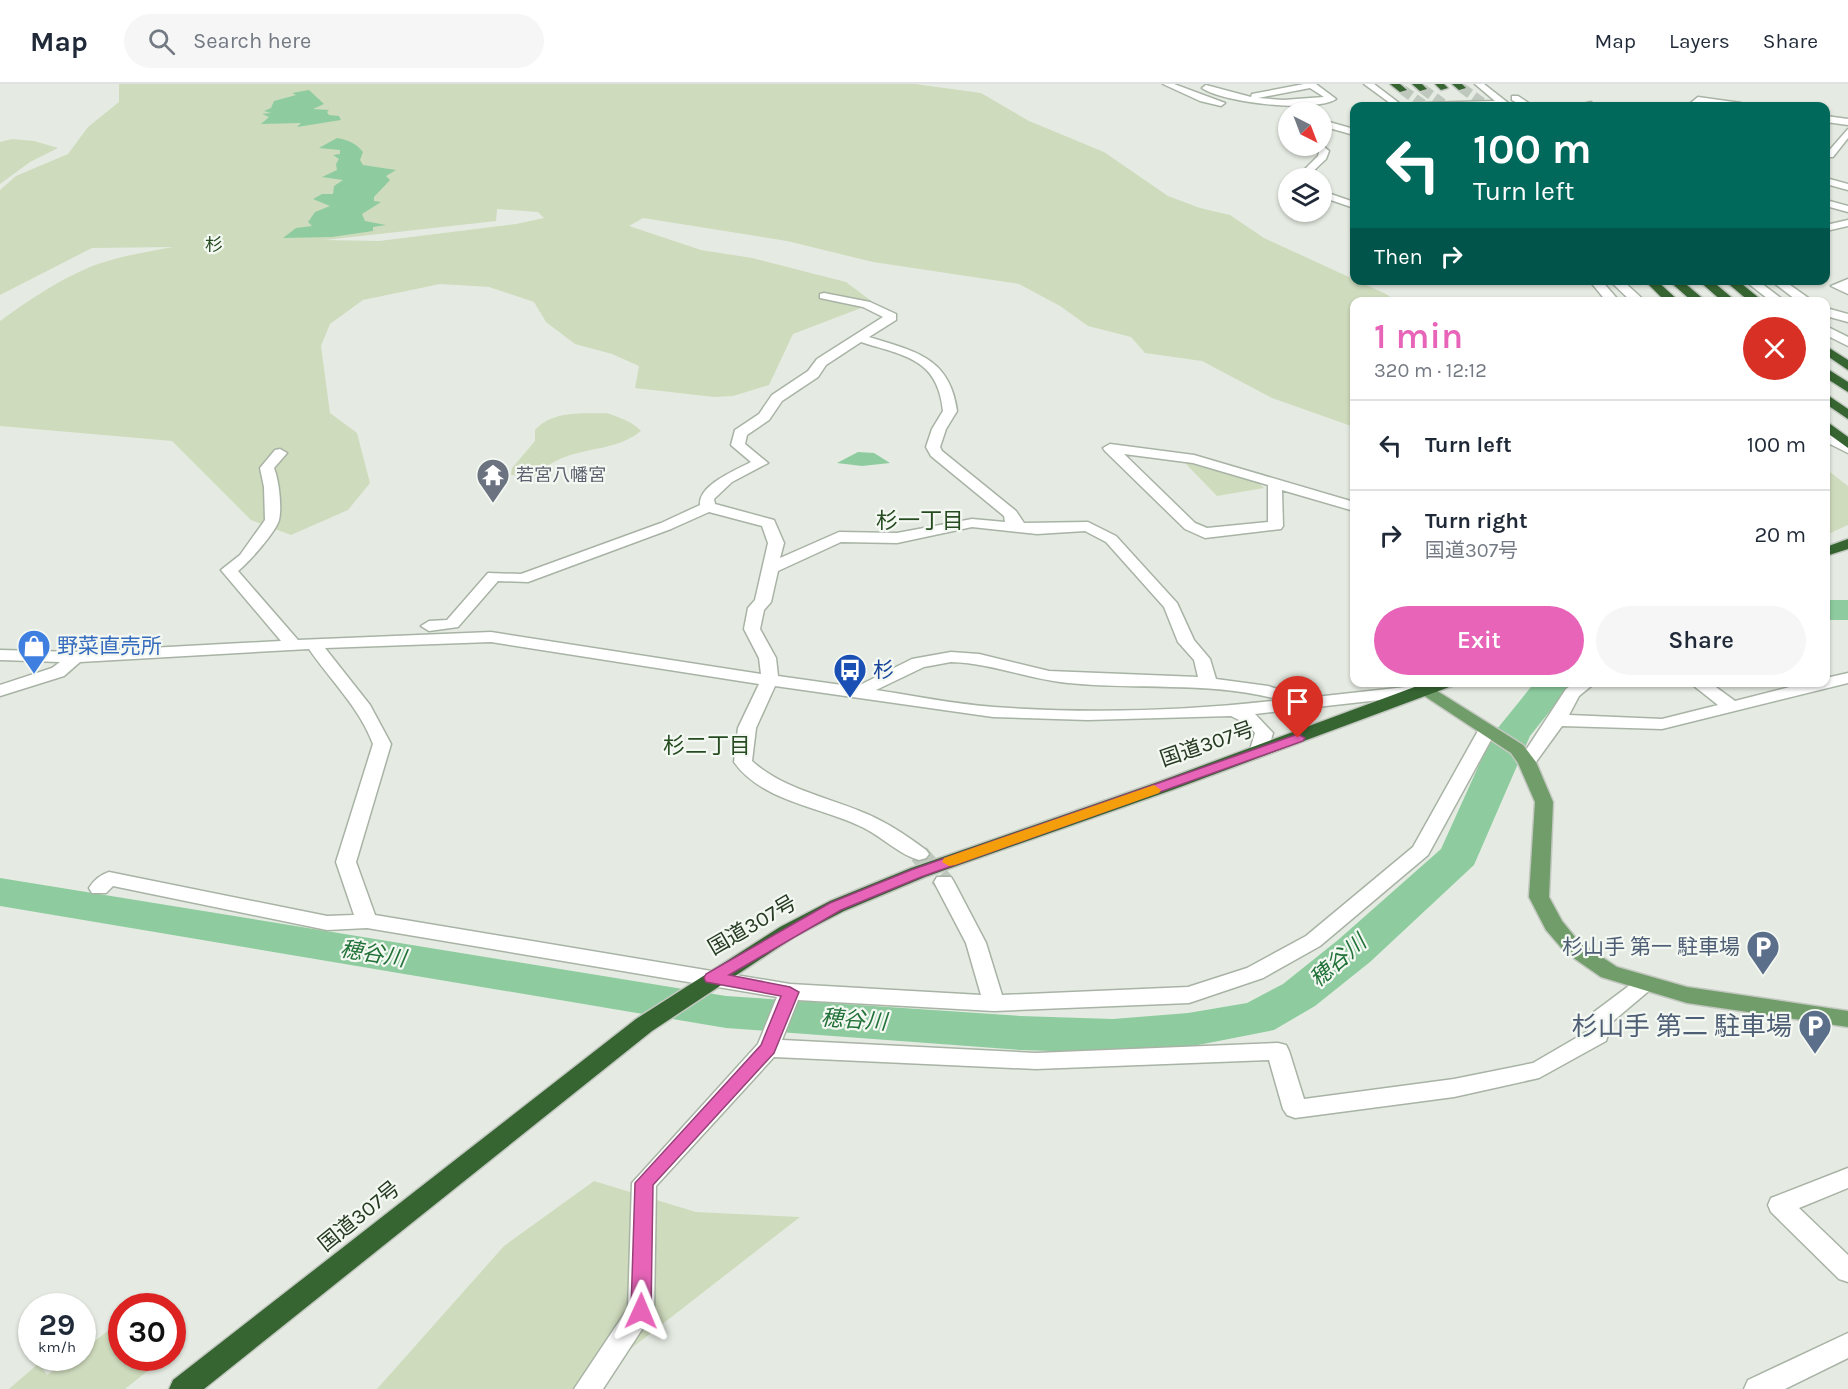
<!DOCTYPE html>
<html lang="en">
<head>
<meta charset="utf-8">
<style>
  :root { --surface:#fff; --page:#f6f6f7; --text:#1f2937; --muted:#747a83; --line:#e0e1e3; --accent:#e764b8 }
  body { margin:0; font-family:Karla,"Noto Sans JP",sans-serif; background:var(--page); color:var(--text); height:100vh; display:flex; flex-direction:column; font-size:22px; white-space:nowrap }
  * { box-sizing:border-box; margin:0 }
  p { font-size:20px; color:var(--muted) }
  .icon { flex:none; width:33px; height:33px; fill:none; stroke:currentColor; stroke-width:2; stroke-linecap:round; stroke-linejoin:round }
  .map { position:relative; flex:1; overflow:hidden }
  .sheet { position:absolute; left:1350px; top:213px; width:480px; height:390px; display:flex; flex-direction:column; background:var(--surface); border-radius:12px; box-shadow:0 2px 4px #0004 }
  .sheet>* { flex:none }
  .hud { position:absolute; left:1350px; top:18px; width:480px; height:183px; border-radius:12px; box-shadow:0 2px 4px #0004; background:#00695c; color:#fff; overflow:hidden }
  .needle { width:39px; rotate:138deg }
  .tools { position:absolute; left:1278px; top:18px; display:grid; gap:12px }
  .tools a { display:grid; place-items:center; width:54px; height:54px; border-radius:50%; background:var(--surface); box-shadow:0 2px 4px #0004; font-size:30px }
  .speed { position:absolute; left:18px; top:1209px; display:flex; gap:12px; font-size:30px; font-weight:700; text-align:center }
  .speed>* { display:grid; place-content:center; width:78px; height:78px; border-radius:50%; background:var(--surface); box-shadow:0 2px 4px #0004; line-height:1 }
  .speed small { font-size:15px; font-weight:400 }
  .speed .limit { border:9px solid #d22; background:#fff; color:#111 }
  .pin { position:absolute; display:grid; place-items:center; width:51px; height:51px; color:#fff; margin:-62px -26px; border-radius:50% 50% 50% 0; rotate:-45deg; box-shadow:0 0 6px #0007 }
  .pin .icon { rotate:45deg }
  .me { position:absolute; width:66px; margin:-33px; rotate:1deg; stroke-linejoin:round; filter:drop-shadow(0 0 4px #0008) }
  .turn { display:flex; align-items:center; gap:21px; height:126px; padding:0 24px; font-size:27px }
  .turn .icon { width:78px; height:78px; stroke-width:2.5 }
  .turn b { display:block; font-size:42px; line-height:51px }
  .then { display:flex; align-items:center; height:57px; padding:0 24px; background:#0003; gap:12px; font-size:22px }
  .round { display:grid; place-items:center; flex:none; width:63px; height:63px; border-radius:32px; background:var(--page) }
  .overview { display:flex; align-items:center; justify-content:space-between; height:102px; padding:0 24px }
  h1 { font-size:36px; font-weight:600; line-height:45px; color:var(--accent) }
  .primary-button { display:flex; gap:12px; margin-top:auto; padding:12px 24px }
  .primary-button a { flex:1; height:69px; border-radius:36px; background:var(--accent); color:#fff; font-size:24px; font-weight:600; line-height:69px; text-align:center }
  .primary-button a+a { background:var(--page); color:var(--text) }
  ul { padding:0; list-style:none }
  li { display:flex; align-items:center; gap:18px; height:90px; padding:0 24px; border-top:2px solid var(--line) }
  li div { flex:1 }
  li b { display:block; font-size:22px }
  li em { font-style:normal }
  header { display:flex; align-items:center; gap:36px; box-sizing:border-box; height:84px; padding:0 30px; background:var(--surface); border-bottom:2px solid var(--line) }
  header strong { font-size:28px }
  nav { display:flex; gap:33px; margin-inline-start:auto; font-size:21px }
  .search { width:420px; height:54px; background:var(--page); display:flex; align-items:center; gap:15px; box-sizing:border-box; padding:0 21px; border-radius:33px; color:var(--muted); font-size:22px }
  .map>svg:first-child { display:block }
  .green { fill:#cfdbbd; fill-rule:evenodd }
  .water { fill:#8ecc9f }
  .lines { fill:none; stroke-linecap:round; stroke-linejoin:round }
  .river { fill:#8ecc9f; fill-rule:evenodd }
  .minor-tunnel { stroke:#bfc8bc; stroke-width:20; stroke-dasharray:20 10; stroke-linecap:butt }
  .highway-tunnel { stroke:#bfc8bc; stroke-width:10; stroke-dasharray:10 4.5; stroke-linecap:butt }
  .minor-casing { stroke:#a8b3a5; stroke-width:3 }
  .major-casing { stroke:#c3c8c1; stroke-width:3 }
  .highway-casing { stroke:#c3c8c1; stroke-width:3 }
  .minor { fill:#fff; fill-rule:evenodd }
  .major { fill:#719d6a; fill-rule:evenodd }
  .highway { fill:#366532; fill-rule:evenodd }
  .route { fill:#e764b8; stroke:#964178; stroke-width:1.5 }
  .slow { fill:#f59e0b }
  .labels { text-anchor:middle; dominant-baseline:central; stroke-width:4.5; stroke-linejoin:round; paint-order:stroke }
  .far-neighbourhood-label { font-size:18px; fill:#264b21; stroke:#f4f8f2 }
  .far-worship-label { font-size:18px; fill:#5b616d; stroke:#f4f8f2; text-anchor:start }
  .shop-label { font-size:21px; fill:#366cbe; stroke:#f4f8f2; text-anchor:start }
  .transit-label { font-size:21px; fill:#164399; stroke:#f4f8f2; text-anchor:start }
  .street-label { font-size:21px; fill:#273b23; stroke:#f4f8f2 }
  .service-label { font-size:21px; fill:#4e5e75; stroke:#f4f8f2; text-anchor:end }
  .neighbourhood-label { font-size:22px; fill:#264b21; stroke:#f4f8f2 }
  .water-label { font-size:22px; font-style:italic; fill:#227239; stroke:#f4f8f2 }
  .near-service-label { font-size:26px; fill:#4e5e75; stroke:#f4f8f2; text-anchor:end }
</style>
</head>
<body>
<header>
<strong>Map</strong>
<div class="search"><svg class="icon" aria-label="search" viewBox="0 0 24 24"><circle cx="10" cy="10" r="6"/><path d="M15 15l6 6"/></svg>Search here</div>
<nav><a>Map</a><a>Layers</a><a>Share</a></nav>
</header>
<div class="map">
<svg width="1848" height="1305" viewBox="0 0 1848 1305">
  <rect width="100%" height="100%" fill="#e5ebe2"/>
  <path class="green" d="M119,0H915L981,9L1029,37L1104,68L1168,112L1200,124L1230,131L1264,154L1386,210L1396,217L1354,218V343L1272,314L1202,277L1145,269L1131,253L1088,242L1060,222L1019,200L873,178L787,157L643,134L629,142L701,166L752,174L846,198L874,219L793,250L769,301L733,312L714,313L635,304L639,282L612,270L575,260L546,238L534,218L489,203L440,200L363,216L330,240L321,262L330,329L357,349L370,399L348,426L291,451L251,436L172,357L0,342V237C25,219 51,201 79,188C107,174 142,169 173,163L92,164L0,211V106L16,92L68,70L88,43L119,18ZM497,125L538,128L544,134L516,140L379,157L325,156L496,137Z
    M12,55L34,57L58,64L30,78L0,100V58Z
    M607,329C620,334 632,337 641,347C608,373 570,358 535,392L511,391L512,384L535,357V346C553,326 582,330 607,329Z
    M1184,378L1257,397L1264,404L1217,412Z
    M1826,385L1848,402V441L1826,451Z
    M594,1097L696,1128L800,1133L579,1305H377L504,1162Z
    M121,1237L122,1274H164L125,1305H9L39,1279L47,1291L71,1274H82L83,1266Z"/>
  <path class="water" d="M309,6L324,20L313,25L329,26L327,28L329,31L339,32L341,36L297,43L301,39L261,40L269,33L262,30L271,29L264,27L271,24L274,17L296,11L292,9Z
    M337,54C348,56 356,59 363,68L360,76L363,81L396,86L386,92L390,96L374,113V117L381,118L362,130L365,137L386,141L373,143V147L332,153L283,154L296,144L312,142L308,138L315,128L330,122L313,115L322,110H333L334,102L343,96L322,93L337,86L336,80L339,75L333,71L340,70V66L319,64Z
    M858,368L874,369L890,379L862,382L837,379Z"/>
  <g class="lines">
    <path class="river" d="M1826,516H1848V536H1826Z
      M1535,598H1573L1530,652L1474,781L1370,878L1315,922L1274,946L1188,963L1113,969L1020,966L726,944L0,822V794L726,912L1020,932L1113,935L1188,929L1247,919L1283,900L1338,856L1441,765L1493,650Z"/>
    <path class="minor-tunnel" d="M919,770L944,798"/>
    <path class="highway-tunnel" d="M1462,4L1487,22
      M1423,5L1446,22
      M1403,6L1425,22"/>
    <g class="minor-casing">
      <path id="minor" d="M1163,0H1174L1225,19L1221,22L1200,17Z
        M1304,0H1316L1336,15C1315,29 1223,19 1202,4L1206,1L1251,13L1252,10ZM1310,4L1324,13L1283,16L1258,14Z
        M1364,0H1374L1403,22H1394Z
        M1475,0H1484L1512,22H1422L1426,19L1495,17Z
        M1512,12H1518L1533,22H1523L1512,16Z
        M1698,13L1741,19L1745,22L1700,19L1696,22H1687Z
        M1591,18L1594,22H1582L1583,20Z
        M1826,32L1848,35V41L1826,38Z
        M1322,36L1354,45V51L1322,42Z
        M1848,45V54L1833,73H1827V69Z
        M1322,61L1329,67L1326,75L1306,94H1296L1318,72L1319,68L1312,62Z
        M1826,94L1848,100V106L1826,100Z
        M1322,107L1354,118V124L1322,113Z
        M1826,116L1848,122V128L1826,122Z
        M1848,136V142L1826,147V141Z
        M1848,195V210L1831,202Z
        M1589,196H1601L1620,218H1607Z
        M1609,196H1622L1646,218H1632Z
        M1744,196H1757L1786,218H1772Z
        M1770,196H1783L1814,218H1799Z
        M824,209L870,218L896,230V236L869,253C914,267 950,273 957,327L946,345L940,363L942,367L1016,427L1024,439L1088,438L1116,452L1177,519L1194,556L1210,575L1216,595L1268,602L1306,614L1424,601L1433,606L1424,611L1255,630L1273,649L1267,669L1258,674L1249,669L1255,649L1247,640L1231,632L1088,636L993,633L775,602L756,644L752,677C783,705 824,712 862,728C885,737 906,751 926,766L929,770L926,774L919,776C900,771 882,753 864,744C823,723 762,718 734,678L738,644L759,600L491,558L325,564L370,621L391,660L356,778L375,831L790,900L981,911L966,859L934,798L937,793H951L954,798L986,859L1002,911L1188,903L1247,884L1306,852L1413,763L1479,645L1488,640L1497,645L1428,771L1320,862L1263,894L1189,919L994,927L798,916L782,956L1036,969L1278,959L1286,961L1289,967L1304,1015L1454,995L1533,979L1588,947L1594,928L1638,895L1646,892L1654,895L1657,900L1612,938L1606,957L1539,994L1454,1013L1295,1034L1287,1031L1283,1025L1269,976L1036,985L774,973L656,1102L654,1227L603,1305H574L628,1224L632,1099L758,960L777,913L367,844L327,846L113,802L106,809H92L89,804C94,796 100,791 109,788L327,832L354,831L336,778L373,660C359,623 331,597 309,565L80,578L64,592L0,612V601L52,584L60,578L0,576V566L76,568L281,557L221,486L240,471L265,436L264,403L260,384L275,366L280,365L287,369L274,384C279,396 282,424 279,436C276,448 248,479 238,487L298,556L491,548L761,590L759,574L744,545L748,524L755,516L768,459L762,442L709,428L671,445L528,498L498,497L458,543L429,547L421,542L429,537L447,536L488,489L521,490L661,439L700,421C698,401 736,386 751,378L731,361L735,346L759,330L772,311L808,287L817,275L883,233L863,223L820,214V210ZM861,258C904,272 938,274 943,327L932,345L926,363L931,372L1004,432L1005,438L972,435L897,449L839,448L780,474L784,459L774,436L715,420L714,415L732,398L768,379L745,360L747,351L769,336L782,317L818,293L826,281ZM972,443L1037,450L1085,447L1106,458L1164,523L1178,558L1194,576L1198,593L1049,587L979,570L951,568L912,575L856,603L778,592L776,574L760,545L764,526L771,518L778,487L841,458L897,459ZM951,578C991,579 1028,595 1068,599C1139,606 1212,597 1281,616C1187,627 1088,630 994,623C955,620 915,612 876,606L924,583Z
        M1826,224L1848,230V238L1826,232Z
        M1826,242L1848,253V262L1826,251Z
        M1826,349L1848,359V369L1826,358Z
        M1110,360L1194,371L1354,418V427L1282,406L1283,442L1281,445L1205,454L1185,445L1105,367L1103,364ZM1124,370L1193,379L1268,401V438L1207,444L1195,439Z
        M1848,589V599L1662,645L1562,642L1533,682H1521L1518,678L1566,605L1576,598H1596L1579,612L1569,631L1662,635L1718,621L1689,598H1709L1735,617L1809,598H1826V594Z
        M1848,1084V1104L1799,1124L1848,1171V1198L1839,1195L1771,1128L1768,1121L1771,1114Z
        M1848,1249V1274L1785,1305H1744L1748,1296Z"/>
    </g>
    <g class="major-casing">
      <path id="major" d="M1426,600L1523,661L1536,678L1553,718L1549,813L1562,837L1579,858L1617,883L1687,903L1848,927V943L1687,919L1601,893L1565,868L1546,846L1529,813L1535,718L1518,679L1511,669L1420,609L1417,605Z"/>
    </g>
    <g class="highway-casing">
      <path id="highway" d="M1390,0H1400L1407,6L1400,8Z
        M1412,0H1422L1427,5L1420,7Z
        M1435,0H1444L1448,4L1441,6Z
        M1452,0H1462L1466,4L1459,6Z
        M1644,196H1656L1680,218H1666Z
        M1668,196H1681L1707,218H1693Z
        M1698,196H1711L1737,218H1723Z
        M1724,196H1737L1764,218H1750Z
        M1826,262L1848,276V286L1826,271Z
        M1826,284L1848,298V308L1826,294Z
        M1826,310L1848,325V335L1826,320Z
        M1826,337L1848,353V364L1826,348Z
        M1848,455V465L1826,472V463Z
        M1428,598H1454L1452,602L1172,706L925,793L844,827L794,853L652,947L204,1305H169L173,1296L636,935L780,843L830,817L911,784L1158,698Z"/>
    </g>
    <use href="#minor" class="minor"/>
    <use href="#major" class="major"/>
    <use href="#highway" class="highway"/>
  </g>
  <path class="route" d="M1298,650L1305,654L1303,657L921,793L841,826L729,891L790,903L799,908L774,969L653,1101L651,1227L648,1233L641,1235L634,1233L631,1227L635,1099L761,961L781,912L706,898L704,894L706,890L830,819L911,786Z"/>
  <path class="slow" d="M1154,701L1161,706L1159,709L955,781L949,782L942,778L944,774Z"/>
  <defs>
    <g id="temple-pin" transform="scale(1.725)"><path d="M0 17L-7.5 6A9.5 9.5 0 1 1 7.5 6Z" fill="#6b7280" stroke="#f4f8f2"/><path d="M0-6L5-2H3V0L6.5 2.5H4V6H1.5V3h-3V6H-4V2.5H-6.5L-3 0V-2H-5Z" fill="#fff"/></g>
    <g id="shop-pin" transform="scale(1.725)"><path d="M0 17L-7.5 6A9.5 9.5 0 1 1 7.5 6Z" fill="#3f7fe0" stroke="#f4f8f2"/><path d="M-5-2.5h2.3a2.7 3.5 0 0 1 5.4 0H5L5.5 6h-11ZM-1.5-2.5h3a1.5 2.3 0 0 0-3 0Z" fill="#fff"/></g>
    <g id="bus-pin" transform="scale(1.725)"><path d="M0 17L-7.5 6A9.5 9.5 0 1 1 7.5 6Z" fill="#1a4fb4" stroke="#f4f8f2"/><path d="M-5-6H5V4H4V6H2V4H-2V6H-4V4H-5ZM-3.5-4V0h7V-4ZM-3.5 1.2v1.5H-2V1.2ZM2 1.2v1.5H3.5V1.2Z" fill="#fff"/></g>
    <g id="parking-pin" transform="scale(1.725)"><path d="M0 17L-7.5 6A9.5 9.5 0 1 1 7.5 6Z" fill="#5c6f8a" stroke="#f4f8f2"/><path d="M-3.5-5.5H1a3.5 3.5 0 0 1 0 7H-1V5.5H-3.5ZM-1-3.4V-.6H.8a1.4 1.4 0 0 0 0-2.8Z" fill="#fff"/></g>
  </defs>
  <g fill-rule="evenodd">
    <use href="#temple-pin" x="493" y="391"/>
    <use href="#shop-pin" x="34" y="562"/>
    <use href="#bus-pin" x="850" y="586"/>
    <use href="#parking-pin" x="1763" y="863"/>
    <use href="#parking-pin" x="1815" y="942"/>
  </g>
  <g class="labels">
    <g class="far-neighbourhood-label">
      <text x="214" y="161">杉</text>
    </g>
    <g class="far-worship-label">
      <text x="516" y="391">若宮八幡宮</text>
    </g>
    <g class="shop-label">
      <text x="57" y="562">野菜直売所</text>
    </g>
    <g class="transit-label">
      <text x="873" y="586">杉</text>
    </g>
    <g class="street-label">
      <text transform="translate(1207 660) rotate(-19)">国道307号</text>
      <text transform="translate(752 841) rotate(-30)">国道307号</text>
      <text transform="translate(359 1132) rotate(-39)">国道307号</text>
    </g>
    <g class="service-label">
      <text x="1740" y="863">杉山手 第一 駐車場</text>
    </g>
    <g class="neighbourhood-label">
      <text x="920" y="437">杉一丁目</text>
      <text x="707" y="662">杉二丁目</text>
    </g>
    <g class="water-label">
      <text transform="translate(373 870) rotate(9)">穂谷川</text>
      <text transform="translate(1338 877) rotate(-41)">穂谷川</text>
      <text transform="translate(854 936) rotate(4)">穂谷川</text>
    </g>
    <g class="near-service-label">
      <text x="1792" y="942">杉山手 第二 駐車場</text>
    </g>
  </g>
</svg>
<div class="tools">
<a><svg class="needle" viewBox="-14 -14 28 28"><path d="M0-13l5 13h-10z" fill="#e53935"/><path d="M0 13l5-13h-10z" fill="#747a83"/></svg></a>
<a><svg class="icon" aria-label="layers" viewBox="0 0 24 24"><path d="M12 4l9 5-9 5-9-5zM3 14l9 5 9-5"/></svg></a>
</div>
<div class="speed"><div>29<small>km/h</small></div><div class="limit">30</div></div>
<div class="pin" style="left:1298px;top:654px;background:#d93025"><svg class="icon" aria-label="arrive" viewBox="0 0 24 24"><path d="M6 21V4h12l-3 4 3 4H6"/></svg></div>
<svg class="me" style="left:641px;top:1227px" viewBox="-20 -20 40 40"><path d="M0-17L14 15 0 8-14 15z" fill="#e764b8" stroke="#fff" stroke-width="4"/></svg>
<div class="hud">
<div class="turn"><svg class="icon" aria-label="left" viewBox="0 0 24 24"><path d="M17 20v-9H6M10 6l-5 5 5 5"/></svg><div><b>100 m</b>Turn left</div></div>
<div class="then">Then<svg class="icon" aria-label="right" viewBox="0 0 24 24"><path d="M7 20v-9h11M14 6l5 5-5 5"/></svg></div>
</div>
<section class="sheet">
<div class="overview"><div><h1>1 min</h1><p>320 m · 12:12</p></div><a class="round" style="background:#d93025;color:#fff"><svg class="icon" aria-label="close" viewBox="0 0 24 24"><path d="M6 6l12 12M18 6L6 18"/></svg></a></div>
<ul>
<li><svg class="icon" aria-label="left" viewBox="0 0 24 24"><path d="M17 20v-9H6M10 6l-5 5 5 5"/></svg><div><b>Turn left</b></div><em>100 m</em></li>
<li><svg class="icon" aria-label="right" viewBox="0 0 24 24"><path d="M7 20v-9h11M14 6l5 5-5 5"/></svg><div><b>Turn right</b><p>国道307号</p></div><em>20 m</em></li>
</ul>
<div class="primary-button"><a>Exit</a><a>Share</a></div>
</section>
</div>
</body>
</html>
